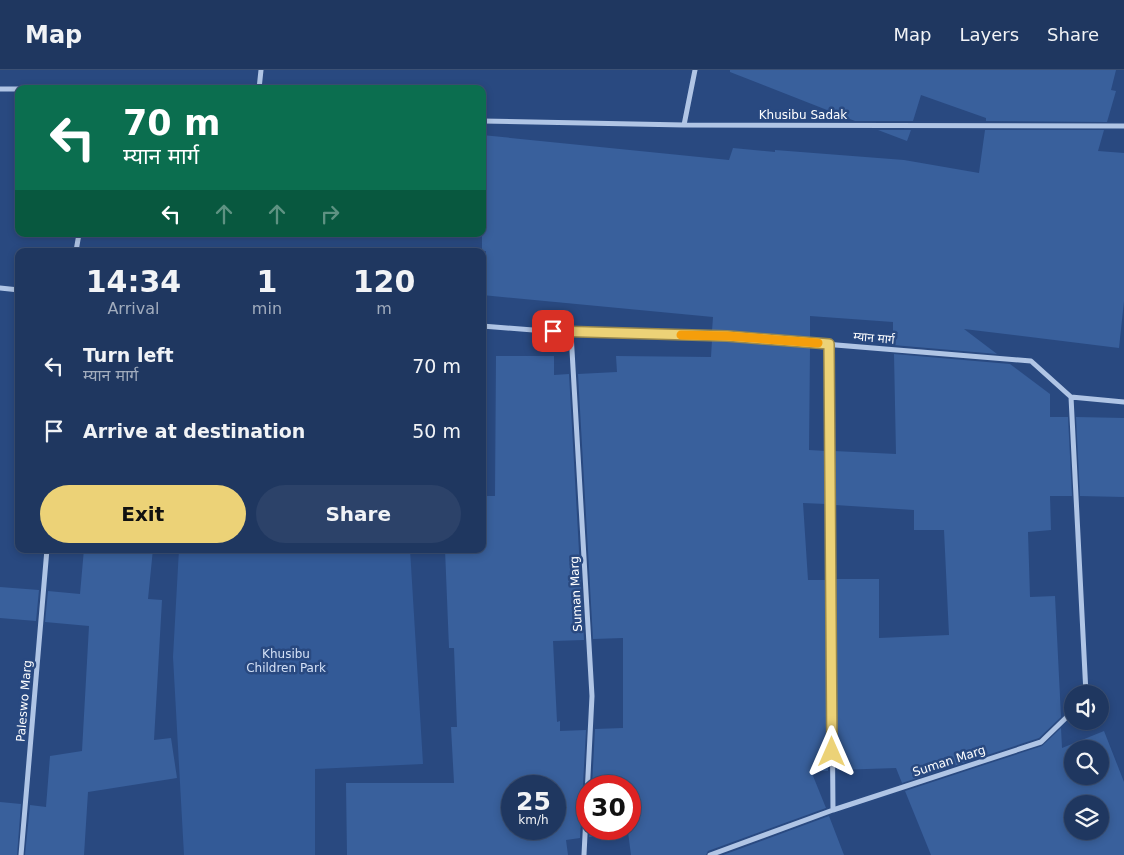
<!DOCTYPE html>
<html lang="en">
<head>
<meta charset="utf-8">
<style>
  :root { --surface:#1f3760; --page:#2c4269; --text:#f1f3f6; --muted:#a1acbd; --line:#3c5175; --accent:#ecd277 }
  body { margin:0; font-family:"DejaVu Sans","Noto Sans Devanagari",sans-serif; background:var(--page); color:var(--text); height:100vh; display:flex; flex-direction:column; font-size:19px; white-space:nowrap }
  * { box-sizing:border-box; margin:0 }
  p { font-size:16px; color:var(--muted) }
  .icon { flex:none; width:28px; height:28px; fill:none; stroke:currentColor; stroke-width:2; stroke-linecap:round; stroke-linejoin:round }
  .map { position:relative; flex:1; overflow:hidden }
  .sheet { position:absolute; left:15px; top:178px; width:471px; height:305px; display:flex; flex-direction:column; background:var(--surface); border-radius:10px; box-shadow:0 2px 8px #0003,0 0 0 1px var(--line) }
  .sheet>* { flex:none }
  .banner { position:absolute; left:15px; top:15px; width:471px; height:152px; border-radius:10px; box-shadow:0 2px 8px #0003,0 0 0 1px var(--line); background:#0b6e4f; color:#fff; overflow:hidden }
  .buttons { position:absolute; left:1064px; top:615px; display:grid; gap:10px }
  .buttons a { display:grid; place-items:center; width:45px; height:45px; border-radius:50%; background:var(--surface); box-shadow:0 2px 8px #0003,0 0 0 1px var(--line); font-size:25px }
  .speed { position:absolute; left:501px; top:705px; display:flex; gap:10px; font-size:25px; font-weight:700; text-align:center }
  .speed>* { display:grid; place-content:center; width:65px; height:65px; border-radius:50%; background:var(--surface); box-shadow:0 2px 8px #0003,0 0 0 1px var(--line); line-height:1 }
  .speed small { font-size:12px; font-weight:400 }
  .speed .limit { border:8px solid #d22; background:#fff; color:#111 }
  .pin { position:absolute; display:grid; place-items:center; width:42px; height:42px; color:#fff; margin:-21px; border-radius:10px; box-shadow:0 2px 8px #0006 }
  .me { position:absolute; width:55px; margin:-28px; rotate:0deg; stroke-linejoin:round; filter:drop-shadow(0 0 4px #0008) }
  .turn { display:flex; align-items:center; gap:18px; height:105px; padding:0 25px; font-size:22px }
  .turn .icon { width:65px; height:65px; stroke-width:2.5 }
  .turn b { display:block; font-size:35px; line-height:42px }
  .lanes { display:flex; align-items:center; height:48px; padding:0 25px; background:#0003; justify-content:center; gap:25px; direction:ltr }
  .lanes .off { opacity:.35 }
  .eta { display:flex; justify-content:space-evenly; align-items:center; height:85px; text-align:center }
  .eta b { font-size:30px; font-weight:800; line-height:35px }
  .primary-button { display:flex; gap:10px; margin-top:auto; padding:10px 25px }
  .primary-button a { flex:1; height:58px; border-radius:30px; background:var(--accent); color:#111; font-size:20px; font-weight:800; line-height:58px; text-align:center }
  .primary-button a+a { background:var(--page); color:var(--text) }
  ul { padding:0; list-style:none }
  li { display:flex; align-items:center; gap:15px; height:65px; padding:0 25px }
  li div { flex:1 }
  li b { display:block; font-size:19px }
  li em { font-style:normal }
  header { display:flex; align-items:center; gap:30px; box-sizing:border-box; height:70px; padding:0 25px; background:var(--surface); border-bottom:1px solid var(--line) }
  header strong { font-size:24px }
  nav { display:flex; gap:28px; margin-inline-start:auto; font-size:18px }
  .map>svg:first-child { display:block }
  .green { fill:#335a97 }
  .building { fill:#39609c; fill-rule:evenodd }
  .lines { fill:none; stroke-linecap:round; stroke-linejoin:round }
  .minor { stroke:#b0c5e5; stroke-width:5 }
  .route-casing { stroke:#99884d; stroke-width:12 }
  .route { stroke:#ecd277; stroke-width:9 }
  .slow { stroke:#f59e0b; stroke-width:9 }
  .labels { text-anchor:middle; dominant-baseline:central; stroke-width:5; stroke-linejoin:round; paint-order:stroke }
  .street-label { font-size:12px; fill:#fff; stroke:#294980 }
  .park-label { font-size:12px; fill:#d3e0f5; stroke:#294980 }
</style>
</head>
<body>
<header>
<strong>Map</strong>
<nav><a>Map</a><a>Layers</a><a>Share</a></nav>
</header>
<div class="map">
<svg width="1124" height="785" viewBox="0 0 1124 785">
  <rect width="100%" height="100%" fill="#294980"/>
  <path class="green" d="M179,479H410L423,694L315,699V785H184L173,587Z"/>
  <path class="building" d="M730,0H1116L1111,20L1116,21L1107,52L986,51V48L921,25L913,51H855L730,2Z
    M878,60H911L907,71Z
    M985,60H1104L1098,81L1124,83V231L1119,278L964,259L997,284L893,275V252L810,246V268L712,261L713,247L482,225L486,181H482V65L729,90L733,78L775,82V80L904,90L979,103Z
    M712,270L810,277L809,380L826,381V434L803,433L808,510H827L828,701H811L826,738L708,781L706,785H631L628,762L589,767L590,759H630V716H592L595,659L623,658V568L593,569L578,304L617,302L616,286L711,287Z
    M894,284L1010,294L1050,324V347H1068L1072,426H1050L1051,460L1028,462L1030,527L1055,526L1061,647L1039,668L902,713L896,698L837,700L835,509H879V568L949,565L944,460H914V440L835,435L834,381L896,384Z
    M496,286H554V305L569,304L584,570L553,571L557,652L560,651V661L586,660L580,768L566,770L568,785H347L346,713H454L451,657H457L454,578H449L445,479H482V426H495ZM512,716H555V759H512Z
    M1076,347L1124,348V427L1080,426Z
    M84,479H153L148,529L162,530L154,670L171,668L177,708L88,722L84,785H25L30,735L46,737L50,686L82,681L89,556L45,552L48,521L80,524Z
    M0,517L39,520L36,551L0,548Z
    M1061,658L1062,678L1104,661L1124,712V785H931L905,721L1042,676ZM1072,679H1100V706H1072ZM1072,734H1100V761H1072Z
    M0,732L21,734L17,785H0Z
    M829,746L844,785H723Z"/>
  <g class="lines">
    <path class="minor" d="M0,19H19
      M259,19L261,0
      M482,51L684,55L1124,56
      M684,55L695,0
      M76,181L79,164
      M0,218L19,220
      M482,256L571,263L727,266L1031,291L1071,327
      M571,263L592,626L584,785
      M829,274L833,740
      M1071,327L1086,624
      M1071,327L1124,332
      M21,785L47,479
      M710,785L833,740L1041,672L1072,642"/>
  </g>
  <g class="lines">
    <g class="route-casing">
      <path id="route" d="M553,261L727,266L829,274L832,682"/>
    </g>
    <use href="#route" class="route"/>
    <path class="slow" d="M681,265L727,266L818,273"/>
  </g>
  <g class="labels">
    <g class="street-label">
      <text x="803" y="45">Khusibu Sadak</text>
      <text transform="translate(874 268) rotate(5)">म्यान मार्ग</text>
      <text transform="translate(576 524) rotate(-93)">Suman Marg</text>
      <text transform="translate(24 631) rotate(-85)">Paleswo Marg</text>
      <text transform="translate(949 691) rotate(-18)">Suman Marg</text>
    </g>
    <g class="park-label">
      <text x="286" y="584">Khusibu<tspan x="286" dy="14">Children Park</tspan></text>
    </g>
  </g>
</svg>
<div class="buttons">
<a><svg class="icon" aria-label="sound" viewBox="0 0 24 24"><path d="M4 9h4l5-4v14l-5-4H4zM17 9q2 3 0 6"/></svg></a>
<a><svg class="icon" aria-label="search" viewBox="0 0 24 24"><circle cx="10" cy="10" r="6"/><path d="M15 15l6 6"/></svg></a>
<a><svg class="icon" aria-label="layers" viewBox="0 0 24 24"><path d="M12 4l9 5-9 5-9-5zM3 14l9 5 9-5"/></svg></a>
</div>
<div class="speed"><div>25<small>km/h</small></div><div class="limit">30</div></div>
<div class="pin" style="left:553px;top:261px;background:#d93025"><svg class="icon" aria-label="arrive" viewBox="0 0 24 24"><path d="M6 21V4h12l-3 4 3 4H6"/></svg></div>
<svg class="me" style="left:832px;top:682px" viewBox="-20 -20 40 40"><path d="M0-17L14 15 0 8-14 15z" fill="#ecd277" stroke="#fff" stroke-width="4"/></svg>
<div class="banner">
<div class="turn"><svg class="icon" aria-label="left" viewBox="0 0 24 24"><path d="M17 20v-9H6M10 6l-5 5 5 5"/></svg><div><b>70 m</b>म्यान मार्ग</div></div>
<div class="lanes"><svg class="icon" aria-label="left" viewBox="0 0 24 24"><path d="M17 20v-9H6M10 6l-5 5 5 5"/></svg><svg class="icon off" aria-label="ahead" viewBox="0 0 24 24"><path d="M12 20V5M6 11l6-6 6 6"/></svg><svg class="icon off" aria-label="ahead" viewBox="0 0 24 24"><path d="M12 20V5M6 11l6-6 6 6"/></svg><svg class="icon off" aria-label="right" viewBox="0 0 24 24"><path d="M7 20v-9h11M14 6l5 5-5 5"/></svg></div>
</div>
<section class="sheet">
<div class="eta">
<div><b>14:34</b><p>Arrival</p></div>
<div><b>1</b><p>min</p></div>
<div><b>120</b><p>m</p></div>
</div>
<ul>
<li><svg class="icon" aria-label="left" viewBox="0 0 24 24"><path d="M17 20v-9H6M10 6l-5 5 5 5"/></svg><div><b>Turn left</b><p>म्यान मार्ग</p></div><em>70 m</em></li>
<li><svg class="icon" aria-label="arrive" viewBox="0 0 24 24"><path d="M6 21V4h12l-3 4 3 4H6"/></svg><div><b>Arrive at destination</b></div><em>50 m</em></li>
</ul>
<div class="primary-button"><a>Exit</a><a>Share</a></div>
</section>
</div>
</body>
</html>
